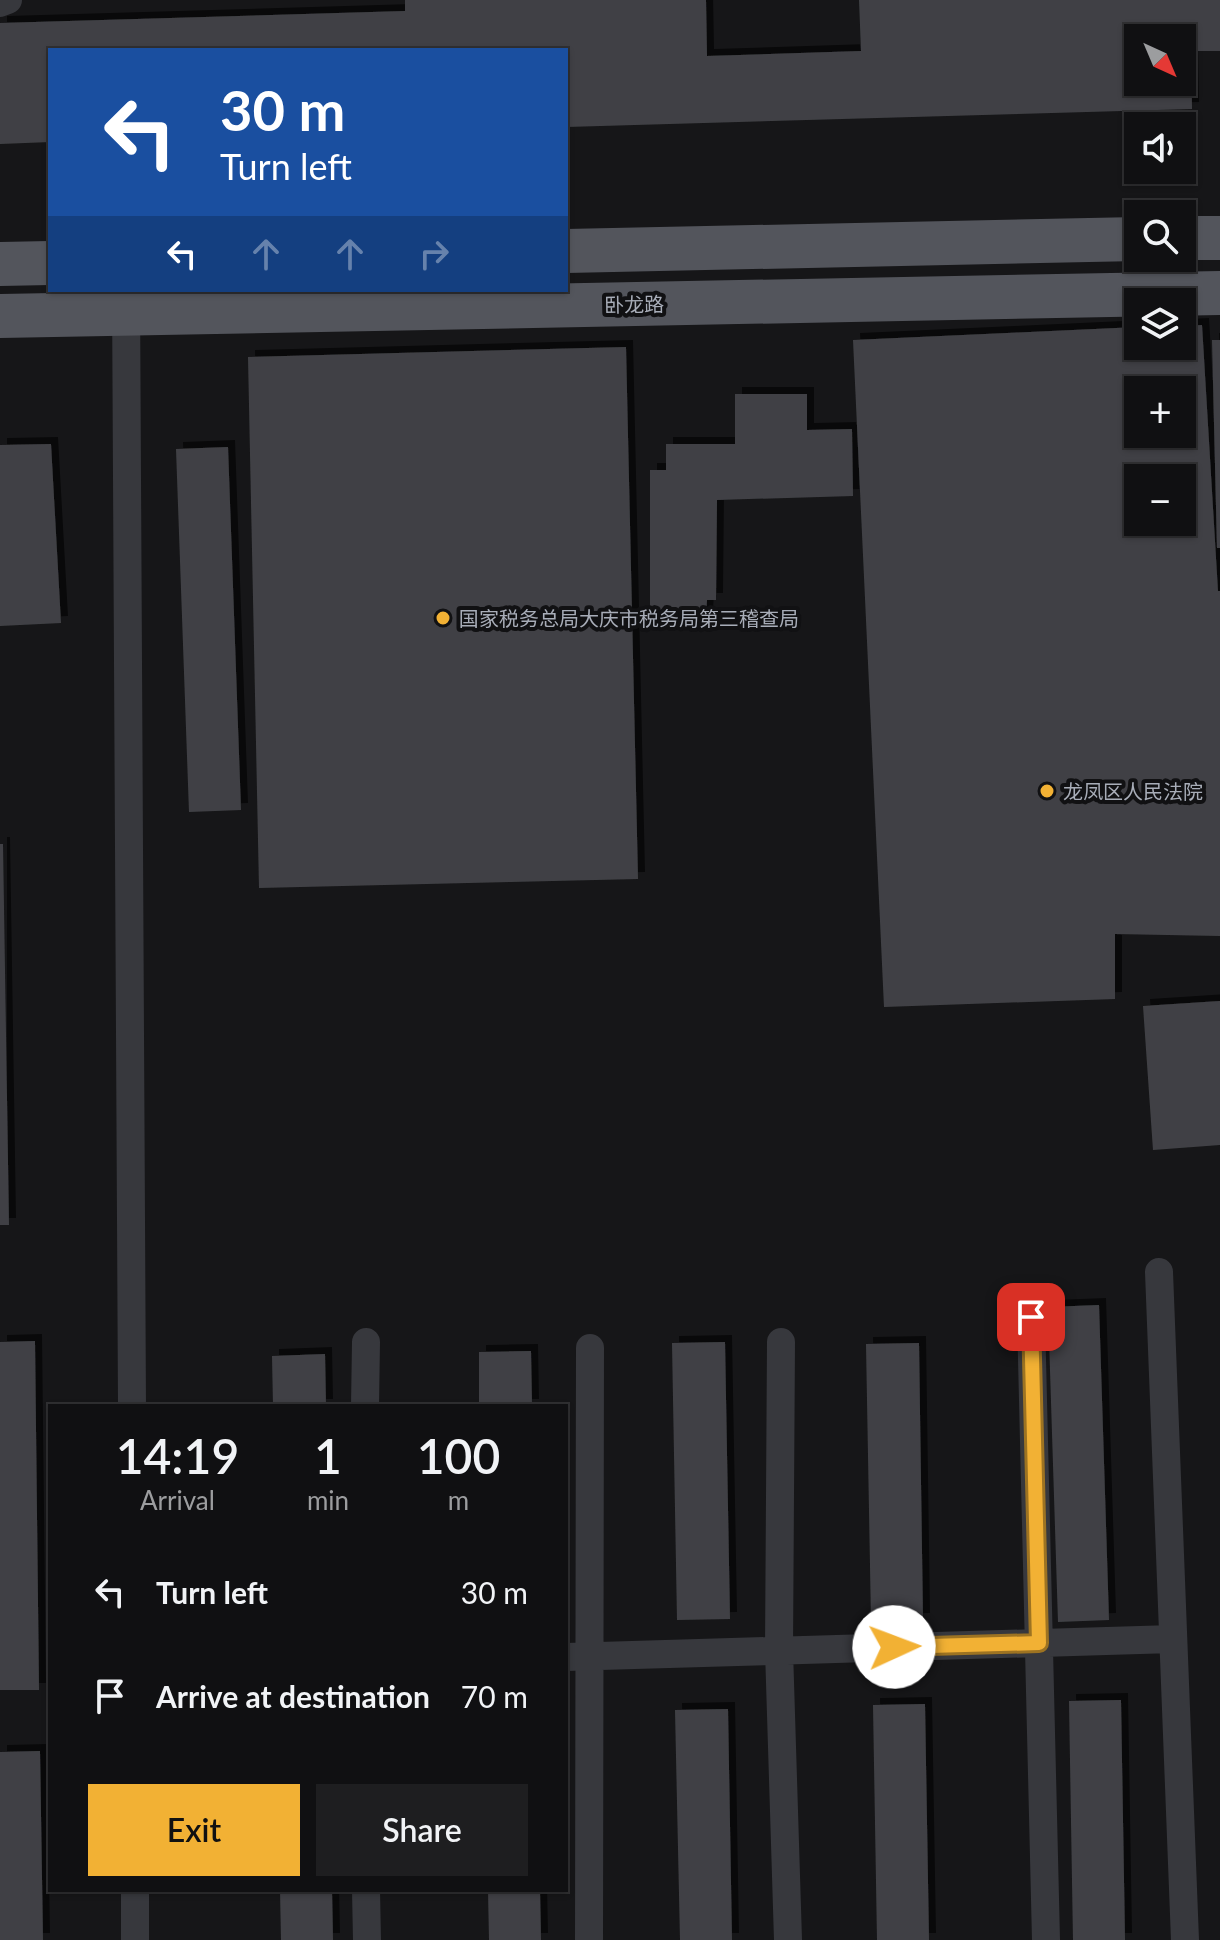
<!DOCTYPE html>
<html lang="en">
<head>
<meta charset="utf-8">
<style>
  :root { --surface:#101012; --page:#1e1e20; --text:#f1f3f6; --muted:#9c9d9f; --line:#303032; --accent:#f2b134 }
  body { margin:0; font-family:Lato,"Noto Sans SC",sans-serif; background:var(--page); color:var(--text); height:100vh; display:flex; flex-direction:column; font-size:30px; white-space:nowrap }
  * { box-sizing:border-box; margin:0 }
  p { font-size:26px; color:var(--muted) }
  .icon { flex:none; width:44px; height:44px; fill:none; stroke:currentColor; stroke-width:2; stroke-linecap:round; stroke-linejoin:round }
  .map { position:relative; flex:1; overflow:hidden }
  .details { position:absolute; left:48px; top:1404px; width:520px; height:488px; display:flex; flex-direction:column; background:var(--surface); border-radius:0px; box-shadow:0 2px 6px #0004,0 0 0 2px var(--line) }
  .details>* { flex:none }
  .top-card { position:absolute; left:48px; top:48px; width:520px; height:244px; border-radius:0px; box-shadow:0 2px 6px #0004,0 0 0 2px var(--line); background:#1a4fa0; color:#fff; overflow:hidden }
  .needle { width:52px; rotate:136deg }
  .controls { position:absolute; left:1124px; top:24px; display:grid; gap:16px }
  .controls a { display:grid; place-items:center; width:72px; height:72px; border-radius:0px; background:var(--surface); box-shadow:0 2px 6px #0004,0 0 0 2px var(--line); font-size:40px }
  .pin { position:absolute; display:grid; place-items:center; width:68px; height:68px; color:#fff; margin:-34px; border-radius:16px; box-shadow:0 4px 12px #0006 }
  .me { position:absolute; width:88px; margin:-44px; rotate:88deg; stroke-linejoin:round; filter:drop-shadow(0 0 6px #0008) }
  .turn { display:flex; align-items:center; gap:28px; height:168px; padding:0 40px; font-size:36px }
  .turn .icon { width:104px; height:104px; stroke-width:2.5 }
  .turn b { display:block; font-size:56px; line-height:68px }
  .lanes { display:flex; align-items:center; height:76px; padding:0 40px; background:#0003; justify-content:center; gap:40px; direction:ltr }
  .lanes .off { opacity:.35 }
  .eta { display:flex; justify-content:space-evenly; align-items:center; height:136px; text-align:center }
  .eta b { font-size:48px; font-weight:600; line-height:56px }
  .primary-button { display:flex; gap:16px; margin-top:auto; padding:16px 40px }
  .primary-button a { flex:1; height:92px; border-radius:0px; background:var(--accent); color:#111; font-size:32px; font-weight:600; line-height:92px; text-align:center }
  .primary-button a+a { background:var(--page); color:var(--text) }
  ul { padding:0; list-style:none }
  li { display:flex; align-items:center; gap:24px; height:104px; padding:0 40px }
  li div { flex:1 }
  li b { display:block; font-size:30px }
  li em { font-style:normal }
  .map>svg:first-child { display:block }
  .building { fill:#404145; fill-rule:evenodd; filter:url(#shadow) }
  .lines { fill:none; stroke-linecap:round; stroke-linejoin:round }
  .minor { stroke:#37383d; stroke-width:28 }
  .primary { stroke:#53555c; stroke-width:44 }
  .route-casing { stroke:#9d7322; stroke-width:20 }
  .route { stroke:#f2b134; stroke-width:14 }
  .poi-dot { fill:#f2b134; stroke:#111113; stroke-width:3 }
  .labels { text-anchor:middle; dominant-baseline:central; stroke-width:8; stroke-linejoin:round; paint-order:stroke }
  .street-label { font-size:20px; fill:#a8adb8; stroke:#111113 }
  .poi-label { font-size:20px; fill:#a8adb8; stroke:#111113; text-anchor:start }
</style>
</head>
<body>
<div class="map">
<svg width="1220" height="1940" viewBox="0 0 1220 1940">
  <defs>
    <filter id="shadow"><feDropShadow dx="7" dy="-7" stdDeviation="0" flood-color="#0009"/></filter>
  </defs>
  <rect width="100%" height="100%" fill="#161618"/>
  <path class="building" d="M405,0H706L707,56L861,51L859,0H1220V51H1191L1192,109L566,127V50H50V142L0,144V23L405,11ZM1138,38H1182V82H1138Z
    M1202,325L1218,591H1220V936L1115,934V999L884,1007L853,340L1138,327V346H1182V326ZM1138,390H1182V434H1138ZM1138,478H1182V522H1138Z
    M1212,340H1220V548H1217Z
    M626,347L638,879L259,888L248,357Z
    M735,394H807V430L852,429L853,496L717,500L716,600H707L706,617H650V470H666V444H735Z
    M51,444L61,623L0,626V445Z
    M228,447L241,810L189,812L176,449Z
    M0,844H3L9,1225H0Z
    M1220,1001V1145L1153,1150L1143,1006Z
    M1099,1305L1109,1620L1058,1622L1048,1307Z
    M35,1341L39,1690H0V1342Z
    M725,1342L730,1619L677,1620L672,1343Z
    M919,1343L923,1620L871,1621L866,1344Z
    M531,1351L532,1406H479V1352Z
    M325,1354L326,1406H273L272,1356Z
    M1121,1700L1125,1940H1073L1069,1701Z
    M925,1704L929,1940H877L873,1705Z
    M728,1709L732,1940H680L675,1710Z
    M40,1751L43,1940H0V1752Z
    M280,1890H332L333,1940H281Z
    M488,1890H540L541,1940H489Z"/>
  <g class="lines">
    <path class="minor" d="M0,3L8,0
      M126,290L132,1406
      M1159,1272L1185,1940
      M1031,1317L1046,1940
      M781,1342L779,1650L788,1940
      M365,1406L366,1342
      M566,1657L1173,1639
      M135,1890V1940
      M366,1890L367,1940
      M589,1940L590,1348"/>
    <path class="primary" d="M1182,238H1220
      M566,251L1138,239
      M0,264L50,263
      M0,316L1220,293"/>
  </g>
  <g class="lines">
    <g class="route-casing">
      <path id="route" d="M894,1647L1039,1643L1031,1317"/>
    </g>
    <use href="#route" class="route"/>
  </g>
  <g class="poi-dot">
    <circle cx="443" cy="618" r="8"/>
    <circle cx="1047" cy="791" r="8"/>
  </g>
  <g class="labels">
    <g class="street-label">
      <text transform="translate(634 304) rotate(-1)">卧龙路</text>
    </g>
    <g class="poi-label">
      <text x="459" y="618">国家税务总局大庆市税务局第三稽查局</text>
      <text x="1063" y="791">龙凤区人民法院</text>
    </g>
  </g>
</svg>
<div class="controls">
<a><svg class="needle" viewBox="-14 -14 28 28"><path d="M0-13l5 13h-10z" fill="#e53935"/><path d="M0 13l5-13h-10z" fill="#9c9d9f"/></svg></a>
<a><svg class="icon" aria-label="sound" viewBox="0 0 24 24"><path d="M4 9h4l5-4v14l-5-4H4zM17 9q2 3 0 6"/></svg></a>
<a><svg class="icon" aria-label="search" viewBox="0 0 24 24"><circle cx="10" cy="10" r="6"/><path d="M15 15l6 6"/></svg></a>
<a><svg class="icon" aria-label="layers" viewBox="0 0 24 24"><path d="M12 4l9 5-9 5-9-5zM3 14l9 5 9-5"/></svg></a>
<a>+</a>
<a>−</a>
</div>
<div class="pin" style="left:1031px;top:1317px;background:#d93025"><svg class="icon" aria-label="arrive" viewBox="0 0 24 24"><path d="M6 21V4h12l-3 4 3 4H6"/></svg></div>
<svg class="me" style="left:894px;top:1647px" viewBox="-20 -20 40 40"><circle r="19" fill="#fff"/><path d="M0-13L10 11 0 6-10 11z" fill="#f2b134"/></svg>
<div class="top-card">
<div class="turn"><svg class="icon" aria-label="left" viewBox="0 0 24 24"><path d="M17 20v-9H6M10 6l-5 5 5 5"/></svg><div><b>30 m</b>Turn left</div></div>
<div class="lanes"><svg class="icon" aria-label="left" viewBox="0 0 24 24"><path d="M17 20v-9H6M10 6l-5 5 5 5"/></svg><svg class="icon off" aria-label="ahead" viewBox="0 0 24 24"><path d="M12 20V5M6 11l6-6 6 6"/></svg><svg class="icon off" aria-label="ahead" viewBox="0 0 24 24"><path d="M12 20V5M6 11l6-6 6 6"/></svg><svg class="icon off" aria-label="right" viewBox="0 0 24 24"><path d="M7 20v-9h11M14 6l5 5-5 5"/></svg></div>
</div>
<section class="details">
<div class="eta">
<div><b>14:19</b><p>Arrival</p></div>
<div><b>1</b><p>min</p></div>
<div><b>100</b><p>m</p></div>
</div>
<ul>
<li><svg class="icon" aria-label="left" viewBox="0 0 24 24"><path d="M17 20v-9H6M10 6l-5 5 5 5"/></svg><div><b>Turn left</b></div><em>30 m</em></li>
<li><svg class="icon" aria-label="arrive" viewBox="0 0 24 24"><path d="M6 21V4h12l-3 4 3 4H6"/></svg><div><b>Arrive at destination</b></div><em>70 m</em></li>
</ul>
<div class="primary-button"><a>Exit</a><a>Share</a></div>
</section>
</div>
</body>
</html>
